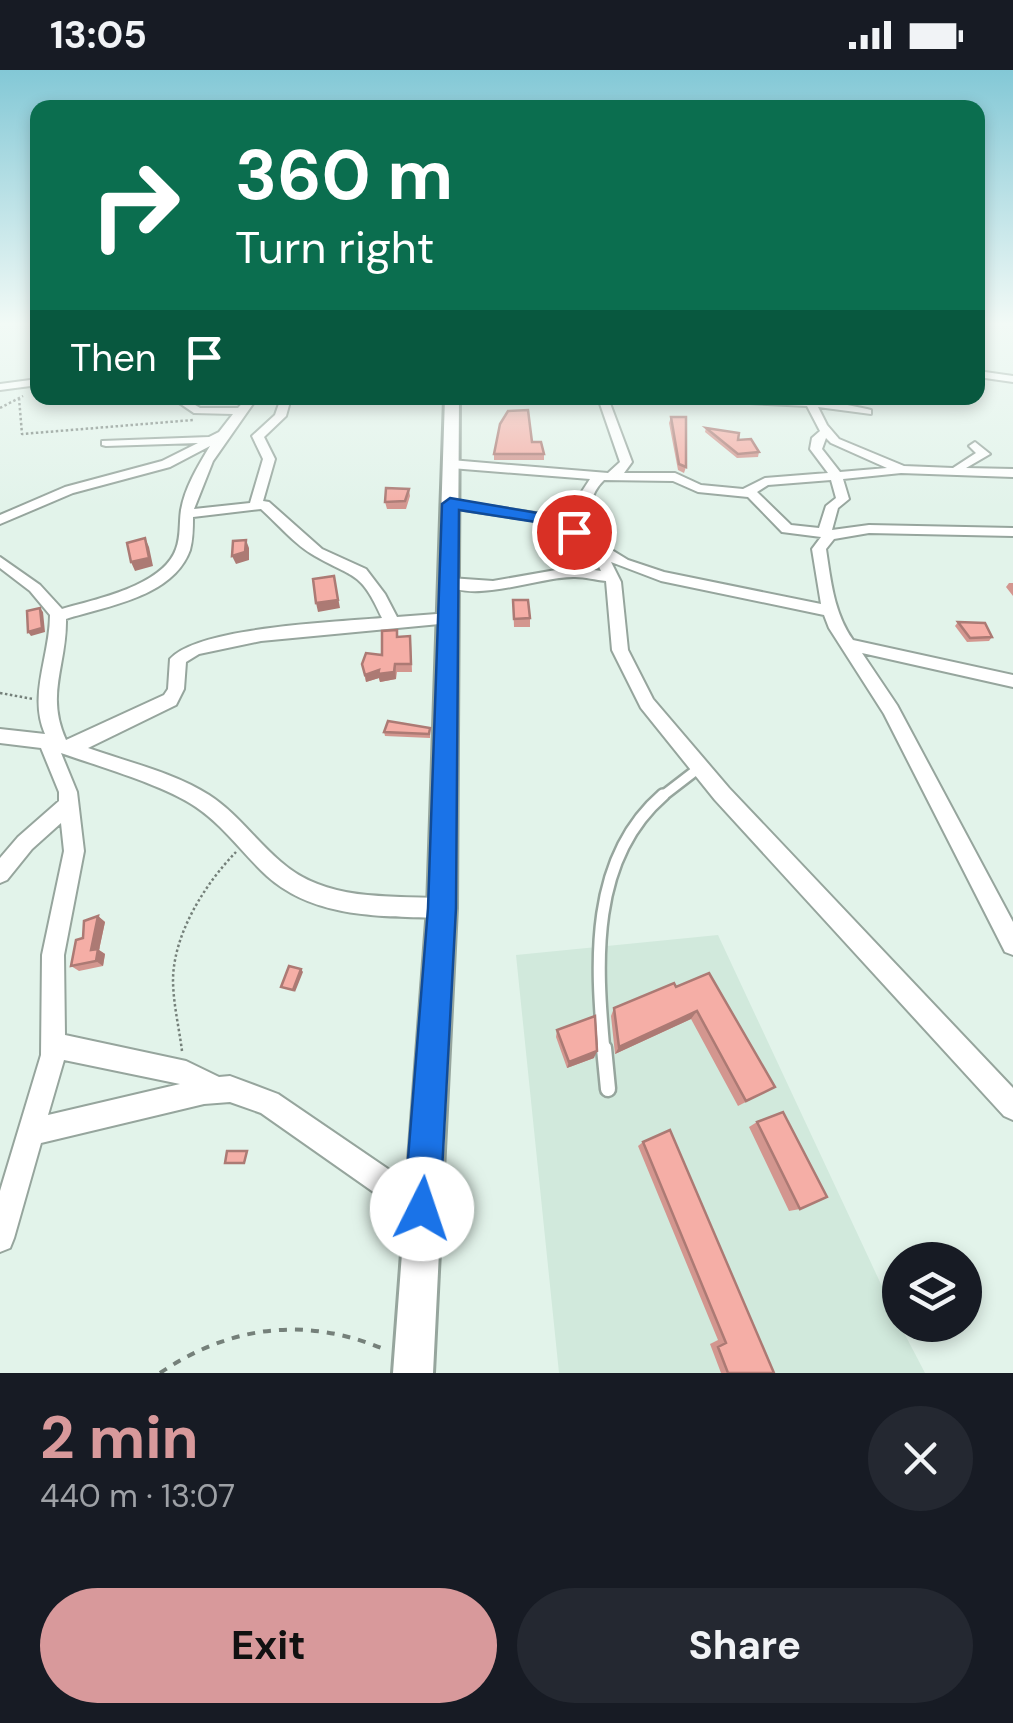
<!DOCTYPE html>
<html lang="en">
<head>
<meta charset="utf-8">
<style>
  :root { --surface:#171b24; --page:#242831; --text:#f1f3f6; --muted:#9ea1a6; --accent:#d8999b }
  body { margin:0; font-family:"DM Sans",sans-serif; background:var(--page); color:var(--text); height:100vh; display:flex; flex-direction:column; font-size:38px; white-space:nowrap }
  * { box-sizing:border-box; margin:0 }
  p { font-size:32px; color:var(--muted) }
  .icon { flex:none; width:55px; height:55px; fill:none; stroke:currentColor; stroke-width:2; stroke-linecap:round; stroke-linejoin:round }
  .map { position:relative; height:1303px; overflow:hidden }
  .drawer { display:flex; flex-direction:column; background:var(--surface); flex:1 }
  .drawer>* { flex:none }
  .top-card { position:absolute; left:30px; top:30px; width:955px; height:305px; border-radius:20px; box-shadow:0 5px 15px #0003; background:#0b6e4f; color:#fff; overflow:hidden }
  .buttons { position:absolute; left:882px; top:1172px; display:grid; gap:20px }
  .buttons a { display:grid; place-items:center; width:100px; height:100px; border-radius:50%; background:var(--surface); box-shadow:0 5px 15px #0003; font-size:50px }
  .pin { position:absolute; display:grid; place-items:center; width:85px; height:85px; color:#fff; margin:-42px; border:5px solid #fff; border-radius:50%; box-shadow:0 2px 10px #0007 }
  .me { position:absolute; width:110px; margin:-55px; rotate:4deg; stroke-linejoin:round; filter:drop-shadow(0 0 8px #0008) }
  .turn { display:flex; align-items:center; gap:35px; height:210px; padding:0 40px; font-size:45px }
  .turn .icon { width:130px; height:130px; stroke-width:2.5 }
  .turn b { display:block; font-size:70px; line-height:85px }
  .then { display:flex; align-items:center; height:95px; padding:0 40px; background:#0003; gap:20px; font-size:38px }
  .round { display:grid; place-items:center; flex:none; width:105px; height:105px; border-radius:52px; background:var(--page) }
  .head { display:flex; align-items:center; justify-content:space-between; height:170px; padding:0 40px }
  h1 { font-size:60px; font-weight:700; line-height:75px; color:var(--accent) }
  .primary-button { display:flex; gap:20px; margin-top:auto; padding:20px 40px }
  .primary-button a { flex:1; height:115px; border-radius:60px; background:var(--accent); color:#111; font-size:40px; font-weight:700; line-height:115px; text-align:center }
  .primary-button a+a { background:var(--page); color:var(--text) }
  .status { display:flex; justify-content:space-between; align-items:center; height:70px; padding:0 50px; background:var(--surface); direction:ltr }
  .status svg { height:28px; fill:currentColor }
  .map>svg:first-child { display:block }
  .built { fill:#d1e9dc }
  .lines { fill:none; stroke-linecap:round; stroke-linejoin:round }
  .lane-far2-casing { stroke:#96a59d; stroke-width:14 }
  .lane-far1-casing { stroke:#96a59d; stroke-width:16 }
  .lane-casing { stroke:#96a59d; stroke-width:19 }
  .street-casing { stroke:#96a59d; stroke-width:4 }
  .secondary-casing { stroke:#96a59d; stroke-width:6 }
  .path-far1 { stroke:#75807a; stroke-width:2.5; stroke-dasharray:2.5 2.5; stroke-linecap:butt }
  .path { stroke:#75807a; stroke-width:4; stroke-dasharray:8 8; stroke-linecap:butt }
  .lane-far2 { stroke:#fff; stroke-width:9 }
  .lane-far1 { stroke:#fff; stroke-width:11 }
  .lane { stroke:#fff; stroke-width:14 }
  .street { fill:#fff; fill-rule:evenodd }
  .secondary { fill:#fff; fill-rule:evenodd }
  .wall { fill:#d3968f }
  .shaded-wall { fill:#ac7a74 }
  .building { fill:#f5aea6; stroke:#ac7a74; stroke-width:2.5 }
  .route { fill:#1a73e8; stroke:#114b97; stroke-width:2.5 }
</style>
</head>
<body>
<div class="status"><b>13:05</b><svg viewBox="0 0 49 12"><path d="M0 12V9h3v3zM5 12V6h3v6zM10 12V3h3v9zM15 12V0h3v12zM26 1h20v11H26zM47 4h2v5h-2z"/></svg></div>
<div class="map">
<svg width="1013" height="1303" viewBox="0 0 1013 1303">
  <rect width="100%" height="100%" fill="#e2f3ea"/>
  <path class="built" d="M718,865L900,1255L925,1303H559L516,885Z"/>
  <g class="lines">
    <g class="lane-far2-casing">
      <path id="lane-far2" d="M660,728L699,698"/>
    </g>
    <g class="lane-far1-casing">
      <path id="lane-far1" d="M604,981C596,893 589,789 663,725"/>
    </g>
    <g class="lane-casing">
      <path id="lane" d="M604,978L608,1019"/>
    </g>
    <g class="street-casing">
      <path id="street" d="M978,301L1013,306V312L978,307Z
        M38,309V315L0,320V314Z
        M172,328H184L200,338H238L247,328H257L213,391L194,439L250,433L263,389L252,366L275,345L281,328H291L286,346L264,367L275,389L263,431L269,432L322,479L366,499L385,524L397,547L450,543L458,548L450,553L261,571L199,584L186,592L184,619L176,635L88,678C127,692 173,702 209,725C237,743 256,771 281,792C325,831 387,826 442,828L450,831L453,838L450,845L442,848C382,846 315,849 267,806C243,784 224,756 196,737C164,715 100,697 61,683L77,722L84,781L64,885L65,965L186,991L219,1007L230,1006L278,1024L432,1129L436,1139L432,1149L422,1153L412,1149L261,1043L230,1032L204,1034L41,1073L14,1168L10,1178L0,1182V1121L41,985L42,885L64,781L61,753L32,779L7,810L0,813V788L18,767L59,731V722L41,678L0,673V659L45,664C28,625 50,586 50,545L30,521L0,498V487L40,515L62,539C96,529 163,516 176,479C181,466 179,453 181,440C185,417 198,396 210,376L170,397L73,423L0,454V445L65,417L162,391L198,373L106,376L102,375V371L209,367L219,362L233,344L194,343ZM261,439C278,454 295,475 315,486C355,509 361,501 382,548C337,552 198,557 170,589L168,619L164,625L66,670C45,624 67,595 66,549C107,536 173,527 190,480C193,469 193,458 193,447ZM64,990L180,1014L48,1045Z
        M598,328H608L632,392L624,403H675L701,415L743,419L765,408L828,403L810,379L812,368L820,361L807,336L712,331L707,328H813L867,339L871,340V344L818,337L827,355L839,369L904,396L953,398L976,383L969,376L975,372L990,384L966,398L1013,399V407L901,403L843,409L849,429L838,438L832,460L869,455L1013,458V466L869,463L834,469L826,479C831,512 834,543 853,570L1013,605V617L862,583L897,635L1013,852V885L1005,882L884,644L829,558L824,545L661,511L611,492L621,512L628,580L653,629L729,718L1013,1018V1050L1004,1046L715,730L641,638L612,580L606,511C596,510 585,507 575,507C540,506 473,535 443,513L450,508L493,511L573,497L601,501L590,478L551,453L450,438L444,434L450,430L555,446L578,458L579,426L590,409L451,398L445,394L451,390L608,403L620,392ZM826,368L831,373L887,398L840,402L822,379ZM604,410L673,411L698,422L748,427L782,462L821,467L812,479L821,534L664,502L628,490L592,468C589,446 587,426 604,410ZM831,410L836,428L826,436L819,458L791,455L757,422L768,415Z"/>
    </g>
    <g class="secondary-casing">
      <path id="secondary" d="M445,328H459L456,838L433,1303H393L428,838Z"/>
    </g>
    <path class="path-far1" d="M19,328L22,364L193,350
      M0,338L23,326
      M0,623L33,629
      M182,981C179,957 173,933 173,909C174,863 205,814 236,782"/>
    <path class="path" d="M160,1303C231,1255 307,1246 386,1280"/>
    <use href="#lane-far2" class="lane-far2"/>
    <use href="#lane-far1" class="lane-far1"/>
    <use href="#lane" class="lane"/>
    <use href="#street" class="street"/>
    <use href="#secondary" class="secondary"/>
  </g>
  <path class="wall" d="M562,328H573L571,334L562,333Z
    M671,347L686,397L684,403L678,400L669,353Z
    M706,358L738,370L759,382L758,387L737,388L705,362Z
    M532,372L544,384V390H494V384Z
    M409,419L410,426L406,439H387L385,432Z
    M1009,513H1013V526L1006,517Z
    M513,530L530,548V557H514Z
    M958,552L992,567L989,571L967,572L955,556Z
    M397,567L411,573L412,602H397L396,609L380,612L379,608L366,612L362,594L382,585Z
    M430,658V668L385,666L384,662Z
    M98,846L105,852L99,880L105,884L103,896L79,901L71,896L83,868Z
    M676,917L775,1017L738,1036L691,949L615,984L611,946L614,938Z
    M557,960L594,988L567,998L556,967Z
    M757,1052L800,1139L789,1141L749,1057Z
    M643,1072L774,1303H721L710,1274L718,1270L638,1076Z"/>
  <path class="shaded-wall" d="M145,468L149,477L153,496L135,501L131,492Z
    M246,470L249,478V490L236,494L232,486Z
    M334,506L340,538L318,542L316,533Z
    M40,538L43,542L45,562L31,566L28,562Z
    M395,594L396,609L380,612L379,608L366,612L365,605Z
    M98,846L105,852L99,880L105,884L103,896L96,891L91,880Z
    M301,899L303,902L295,922L293,920Z
    M697,941L691,949L615,984L619,977Z
    M597,981L594,988L567,998L569,992Z"/>
  <path class="building" d="M528,340L532,372H541L544,384H494L500,354L508,341Z
    M671,347H686V397L679,394Z
    M706,358L739,363L738,370L751,369L759,382L738,384Z
    M386,418L409,419L405,431L385,432Z
    M145,468L149,488L131,492L127,473Z
    M246,470L245,482L232,486L233,471Z
    M334,506L338,530L316,533L313,509Z
    M513,530H528L530,548L514,549Z
    M40,538L42,558L28,562L27,541Z
    M958,552L985,553L992,567L970,568Z
    M397,560V567L410,566L411,594H395L394,602L378,604L379,600L365,605L362,594L366,583L382,585V561Z
    M388,651L430,658L429,664L384,662Z
    M98,846L91,880L98,879L96,891L71,896L76,870L83,868L84,851Z
    M289,896L301,899L293,920L281,917Z
    M709,903L775,1017L746,1031L697,941L619,977L614,938L674,913L676,917Z
    M595,946L597,981L569,992L557,960Z
    M783,1042L827,1127L800,1139L757,1052Z
    M670,1060L774,1303H728L718,1277L726,1273L643,1072Z
    M227,1081H247L244,1093H225Z"/>
  <linearGradient id="sky" x2="0" y2="1"><stop stop-color="#83c8d6"/><stop offset="0.58" stop-color="#f2faf6"/><stop offset="1" stop-color="#f2faf6" stop-opacity="0"/></linearGradient>
  <rect width="1013" height="437" fill="url(#sky)"/>
  <path class="route" d="M450,428L561,447L583,462L574,467L549,454L459,440L456,838L440,1139L435,1152L422,1157L409,1152L404,1139L428,838L442,434Z"/>
</svg>
<div class="buttons">
<a><svg class="icon" aria-label="layers" viewBox="0 0 24 24"><path d="M12 4l9 5-9 5-9-5zM3 14l9 5 9-5"/></svg></a>
</div>
<div class="pin" style="left:574px;top:462px;background:#d93025"><svg class="icon" aria-label="arrive" viewBox="0 0 24 24"><path d="M6 21V4h12l-3 4 3 4H6"/></svg></div>
<svg class="me" style="left:422px;top:1139px" viewBox="-20 -20 40 40"><circle r="19" fill="#fff"/><path d="M0-13L10 11 0 6-10 11z" fill="#1a73e8"/></svg>
<div class="top-card">
<div class="turn"><svg class="icon" aria-label="right" viewBox="0 0 24 24"><path d="M7 20v-9h11M14 6l5 5-5 5"/></svg><div><b>360 m</b>Turn right</div></div>
<div class="then">Then<svg class="icon" aria-label="arrive" viewBox="0 0 24 24"><path d="M6 21V4h12l-3 4 3 4H6"/></svg></div>
</div>
</div>
<section class="drawer">
<div class="head"><div><h1>2 min</h1><p>440 m · 13:07</p></div><a class="round"><svg class="icon" aria-label="close" viewBox="0 0 24 24"><path d="M6 6l12 12M18 6L6 18"/></svg></a></div>
<div class="primary-button"><a>Exit</a><a>Share</a></div>
</section>
</body>
</html>
